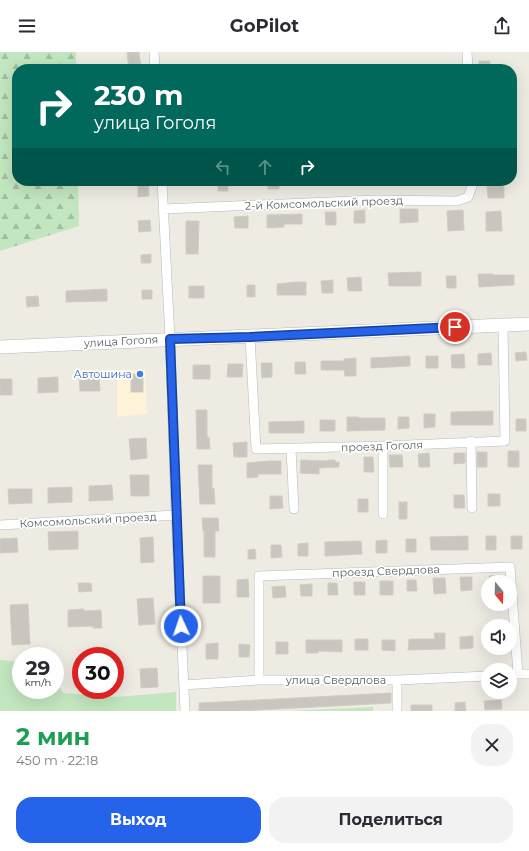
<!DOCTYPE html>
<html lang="ru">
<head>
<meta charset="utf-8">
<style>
  :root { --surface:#fff; --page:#f2f2f3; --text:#2b2b33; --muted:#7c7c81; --accent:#2563eb }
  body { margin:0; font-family:Montserrat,sans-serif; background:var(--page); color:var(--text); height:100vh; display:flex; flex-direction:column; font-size:15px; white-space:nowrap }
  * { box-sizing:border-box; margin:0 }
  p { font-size:13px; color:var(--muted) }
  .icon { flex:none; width:22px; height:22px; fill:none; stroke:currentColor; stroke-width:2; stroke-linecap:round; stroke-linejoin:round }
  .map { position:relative; height:659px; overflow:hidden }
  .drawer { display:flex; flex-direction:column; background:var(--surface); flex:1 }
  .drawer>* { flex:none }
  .top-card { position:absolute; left:12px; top:12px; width:505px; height:122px; border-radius:16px; box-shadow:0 4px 16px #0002; background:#00695c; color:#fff; overflow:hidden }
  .needle { width:26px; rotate:161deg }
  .buttons { position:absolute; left:481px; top:523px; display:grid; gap:8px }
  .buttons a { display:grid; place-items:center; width:36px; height:36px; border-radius:50%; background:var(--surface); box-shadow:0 4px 16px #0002; font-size:20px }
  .speed { position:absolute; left:12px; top:595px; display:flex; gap:8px; font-size:20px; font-weight:700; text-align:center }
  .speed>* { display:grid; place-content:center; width:52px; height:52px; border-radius:50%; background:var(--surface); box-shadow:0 4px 16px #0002; line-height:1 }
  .speed small { font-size:10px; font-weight:400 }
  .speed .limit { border:6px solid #d22; background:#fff; color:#111 }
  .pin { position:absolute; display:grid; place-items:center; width:34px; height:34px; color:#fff; margin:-17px; border:2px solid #fff; border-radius:50%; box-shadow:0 1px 4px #0007 }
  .me { position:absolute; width:44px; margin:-22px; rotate:357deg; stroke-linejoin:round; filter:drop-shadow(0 0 3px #0008) }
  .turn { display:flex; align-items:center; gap:14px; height:84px; padding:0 16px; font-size:18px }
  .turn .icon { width:52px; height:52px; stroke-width:2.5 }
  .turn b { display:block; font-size:28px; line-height:34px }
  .lanes { display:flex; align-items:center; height:38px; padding:0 16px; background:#0003; justify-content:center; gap:20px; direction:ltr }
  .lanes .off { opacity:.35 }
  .round { display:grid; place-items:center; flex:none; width:42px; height:42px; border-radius:16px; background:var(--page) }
  .headline { display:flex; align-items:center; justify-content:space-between; height:68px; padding:0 16px }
  h1 { font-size:24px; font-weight:700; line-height:30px; color:#1e9e55 }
  .action { display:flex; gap:8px; margin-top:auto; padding:8px 16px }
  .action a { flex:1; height:46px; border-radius:16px; background:var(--accent); color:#fff; font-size:16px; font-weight:700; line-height:46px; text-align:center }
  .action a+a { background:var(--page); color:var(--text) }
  header { display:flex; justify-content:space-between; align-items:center; height:52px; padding:0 16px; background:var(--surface); font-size:18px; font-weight:700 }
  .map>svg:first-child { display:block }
  .commercial { fill:#fef3d8 }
  .forest { fill:url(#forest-firs) }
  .park { fill:#c2e6bf }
  .building { fill:#c9c6c0; stroke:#d3ccc1 }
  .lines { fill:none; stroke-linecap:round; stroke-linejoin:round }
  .street-casing { stroke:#b6b9bd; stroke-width:10 }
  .secondary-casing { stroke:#b5b9bd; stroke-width:14 }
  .street { stroke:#fff; stroke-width:9 }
  .secondary { stroke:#fff; stroke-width:13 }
  .route-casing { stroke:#184099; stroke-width:10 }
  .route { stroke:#2563eb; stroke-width:7 }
  .shop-dot { fill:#3f7fe0; stroke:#fff; stroke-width:1.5 }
  .labels { text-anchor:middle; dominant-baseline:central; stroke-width:3.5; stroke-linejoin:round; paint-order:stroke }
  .street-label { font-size:11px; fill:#5b6064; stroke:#fff }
  .shop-label { font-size:11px; fill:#366cbe; stroke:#fff; text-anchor:end }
</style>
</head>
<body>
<header><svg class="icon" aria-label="menu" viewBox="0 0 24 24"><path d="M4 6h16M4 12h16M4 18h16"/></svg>GoPilot<svg class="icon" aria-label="share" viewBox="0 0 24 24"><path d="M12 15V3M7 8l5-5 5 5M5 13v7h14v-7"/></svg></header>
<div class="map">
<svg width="529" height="659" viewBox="0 0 529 659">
  <defs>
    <pattern id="forest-firs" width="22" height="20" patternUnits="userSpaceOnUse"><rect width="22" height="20" fill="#c2e6bf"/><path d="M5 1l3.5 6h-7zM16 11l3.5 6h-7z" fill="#a1be9f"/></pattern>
  </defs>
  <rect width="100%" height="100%" fill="#eeebe3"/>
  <path class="commercial" d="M145,318L147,362L117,365V319Z"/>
  <path class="forest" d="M0,0H76V17H17V129H78L79,174L0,199Z"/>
  <path class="park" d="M0,608L21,610V638H55V629L63,641L117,645L176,640V659H0Z
    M373,655V659H290Z"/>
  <path class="building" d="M127,0H139L141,17H129Z
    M479,9H490V17H479Z
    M218,129H228V139H218Z
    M268,129H279V137H268Z
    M148,131L149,144L138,145V132Z
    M487,134H504V146H488Z
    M400,157H418V170L400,171Z
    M365,158V171H354V159Z
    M463,158L464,178L448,179L447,159Z
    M501,159L502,179H486V160Z
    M325,160H336V173H326Z
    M302,162V172H284V175L267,176V163Z
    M248,164V176H235L234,165Z
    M150,168L151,179L139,180L138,169Z
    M186,169H199L198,202H186Z
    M151,202V211H141V203Z
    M421,220V234H389L388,221Z
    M478,222H493V223H514V233L479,235Z
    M446,224H456V236H447Z
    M361,225L362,239H348L347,226Z
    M333,228V241H322L321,229Z
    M296,230H306V243H277V232Z
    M247,233H255V245H247Z
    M189,234H204V246H189Z
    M107,237V249L66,250V239Z
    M142,238H152V247H142Z
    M38,244L39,254L27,255L26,245Z
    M526,300L527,308L516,309L515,301Z
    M491,301L492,313H478V302Z
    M464,302L465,316H452L451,303Z
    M410,304V314L371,316V306Z
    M426,304H438V316H426Z
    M356,306V324H345L344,318H321V309H344V307Z
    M295,310H305L306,322H295Z
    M261,311H272V325L262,326Z
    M228,312H243L242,325H227Z
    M193,313H210V327H193Z
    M131,322H143V340H131Z
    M99,324L100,339H80L79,325Z
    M58,325V340L38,341V326Z
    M0,327H12V343H0Z
    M196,358H207V385H209L210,397H197Z
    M493,359V373H451V360Z
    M424,362H435V375L424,376Z
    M347,365H359L358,366H385V378L347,379Z
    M398,365H409V376L398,377Z
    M516,367H526V379H516Z
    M320,368H335V379H320Z
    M304,369V381H269V370Z
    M146,386L147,406L131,408L129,387Z
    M247,390V405H234L233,391Z
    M508,399H519V415H508Z
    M477,400H487V415H477Z
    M429,401L430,415H419L418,402Z
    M454,401H465V411L454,412Z
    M389,403H402L403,415H390Z
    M364,405H373L374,420H364Z
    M301,408L328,409V408H335V410H339V415L319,416V422L300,421Z
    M269,409H281V422H258V425L247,426V411Z
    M198,413H212V436H214L215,452H200Z
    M130,423H149V444H131Z
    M112,433L113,448L89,449V434Z
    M72,435V450L48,451V436Z
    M8,437H32V451L9,452Z
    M488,442H500V454H488Z
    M454,443H464L465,456H454Z
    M270,444H282L283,456L270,457Z
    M358,447H368V460H358Z
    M399,450H407V467H399Z
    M202,466H218L219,479H215V505H204V479H203Z
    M78,479V497L49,498L48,480Z
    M468,484V498H431L430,485Z
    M486,484H496V498H486Z
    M511,484H522V497H511Z
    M153,485L154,510L141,511L140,486Z
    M17,486L18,500L0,501V487Z
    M406,487H416V500H406Z
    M387,488V501H376V489Z
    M361,489L362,502L325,504V490Z
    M308,491V504H298V492Z
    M271,493H281L282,505L271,506Z
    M255,497L256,507H248V498Z
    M501,523V530H489V524Z
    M203,524H220V551H203Z
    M460,525H472V538L461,539Z
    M433,526H445L446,541L434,542Z
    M248,527L249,545H237V528Z
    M407,528H416L417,539H407Z
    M380,529H393V543H380Z
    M354,530H365V543H354Z
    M78,531H91L92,539L79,540Z
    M328,531H337L338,543H328Z
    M312,532V544H301L300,533Z
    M285,534L286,545L273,546L272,535Z
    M153,546L155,572L139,573L137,547Z
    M28,552L30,592L12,593L10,553Z
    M84,557V559L101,558L102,576H93V574L68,575V558Z
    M434,581H445V597L408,598L409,587H435Z
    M473,584V596L460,597V585Z
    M355,587H368V598H355Z
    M306,588H342V600L318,599V601H306Z
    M382,588H395V599L382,598Z
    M276,590H288V602H276Z
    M218,591V607H206V592Z
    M239,592L250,593L249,605H239Z
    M157,616L158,635L141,636L140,617Z
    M391,641V651L239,659H199V651Z
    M501,648L502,657L485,658L484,649Z
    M465,650L466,659H455V651Z
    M411,653H432V659H411Z"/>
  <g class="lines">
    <g class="street-casing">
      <path id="street" d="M154,0L155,17
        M467,0L468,17
        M162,129L170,287L176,463L185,659
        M163,157L375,148L457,149L468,145L474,129
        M250,285L256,397L383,394L505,389L503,273
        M471,389L472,456
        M291,397L294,457
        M383,462V394
        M0,473L176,463
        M510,622H529
        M259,628V524L510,515L518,622
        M397,628V659
        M184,633L259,628H397L488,624"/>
    </g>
    <g class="secondary-casing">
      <path id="secondary" d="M0,295L529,272"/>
    </g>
    <use href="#street" class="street"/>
    <use href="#secondary" class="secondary"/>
  </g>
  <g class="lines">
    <g class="route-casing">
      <path id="route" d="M181,574L170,287L250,285L455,275"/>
    </g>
    <use href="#route" class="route"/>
  </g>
  <circle class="shop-dot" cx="140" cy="322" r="4"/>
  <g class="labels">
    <g class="street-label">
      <text transform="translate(324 151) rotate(-2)">2-й Комсомольский проезд</text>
      <text transform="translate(121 289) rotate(-3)">улица Гоголя</text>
      <text transform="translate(382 394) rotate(-2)">проезд Гоголя</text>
      <text transform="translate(88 468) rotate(-3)">Комсомольский проезд</text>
      <text transform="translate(386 519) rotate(-2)">проезд Свердлова</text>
      <text x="336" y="628">улица Свердлова</text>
    </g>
    <g class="shop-label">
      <text x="132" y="322">Автошина</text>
    </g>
  </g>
</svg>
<div class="buttons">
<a><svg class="needle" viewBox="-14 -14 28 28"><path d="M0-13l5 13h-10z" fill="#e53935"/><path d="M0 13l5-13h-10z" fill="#7c7c81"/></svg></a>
<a><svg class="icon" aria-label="sound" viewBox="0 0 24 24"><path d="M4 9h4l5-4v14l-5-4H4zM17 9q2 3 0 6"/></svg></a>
<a><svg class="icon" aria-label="layers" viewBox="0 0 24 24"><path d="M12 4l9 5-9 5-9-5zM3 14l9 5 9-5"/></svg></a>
</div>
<div class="speed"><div>29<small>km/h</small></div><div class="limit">30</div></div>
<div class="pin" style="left:455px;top:275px;background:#d93025"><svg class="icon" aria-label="arrive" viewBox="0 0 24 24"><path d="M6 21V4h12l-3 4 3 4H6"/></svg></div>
<svg class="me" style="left:181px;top:574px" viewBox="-20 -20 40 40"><circle r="17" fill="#2563eb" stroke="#fff" stroke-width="3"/><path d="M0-11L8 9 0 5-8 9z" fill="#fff"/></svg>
<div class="top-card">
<div class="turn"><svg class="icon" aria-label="right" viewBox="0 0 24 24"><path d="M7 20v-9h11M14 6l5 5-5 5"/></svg><div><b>230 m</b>улица Гоголя</div></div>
<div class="lanes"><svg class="icon off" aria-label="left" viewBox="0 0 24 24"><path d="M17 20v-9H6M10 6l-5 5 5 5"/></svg><svg class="icon off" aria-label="ahead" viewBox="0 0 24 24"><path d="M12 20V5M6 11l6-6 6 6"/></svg><svg class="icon" aria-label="right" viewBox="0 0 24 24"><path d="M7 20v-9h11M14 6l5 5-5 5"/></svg></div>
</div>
</div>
<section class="drawer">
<div class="headline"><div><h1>2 мин</h1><p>450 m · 22:18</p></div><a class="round"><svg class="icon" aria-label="close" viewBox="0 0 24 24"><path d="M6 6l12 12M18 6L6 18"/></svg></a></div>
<div class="action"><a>Выход</a><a>Поделиться</a></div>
</section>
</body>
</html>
